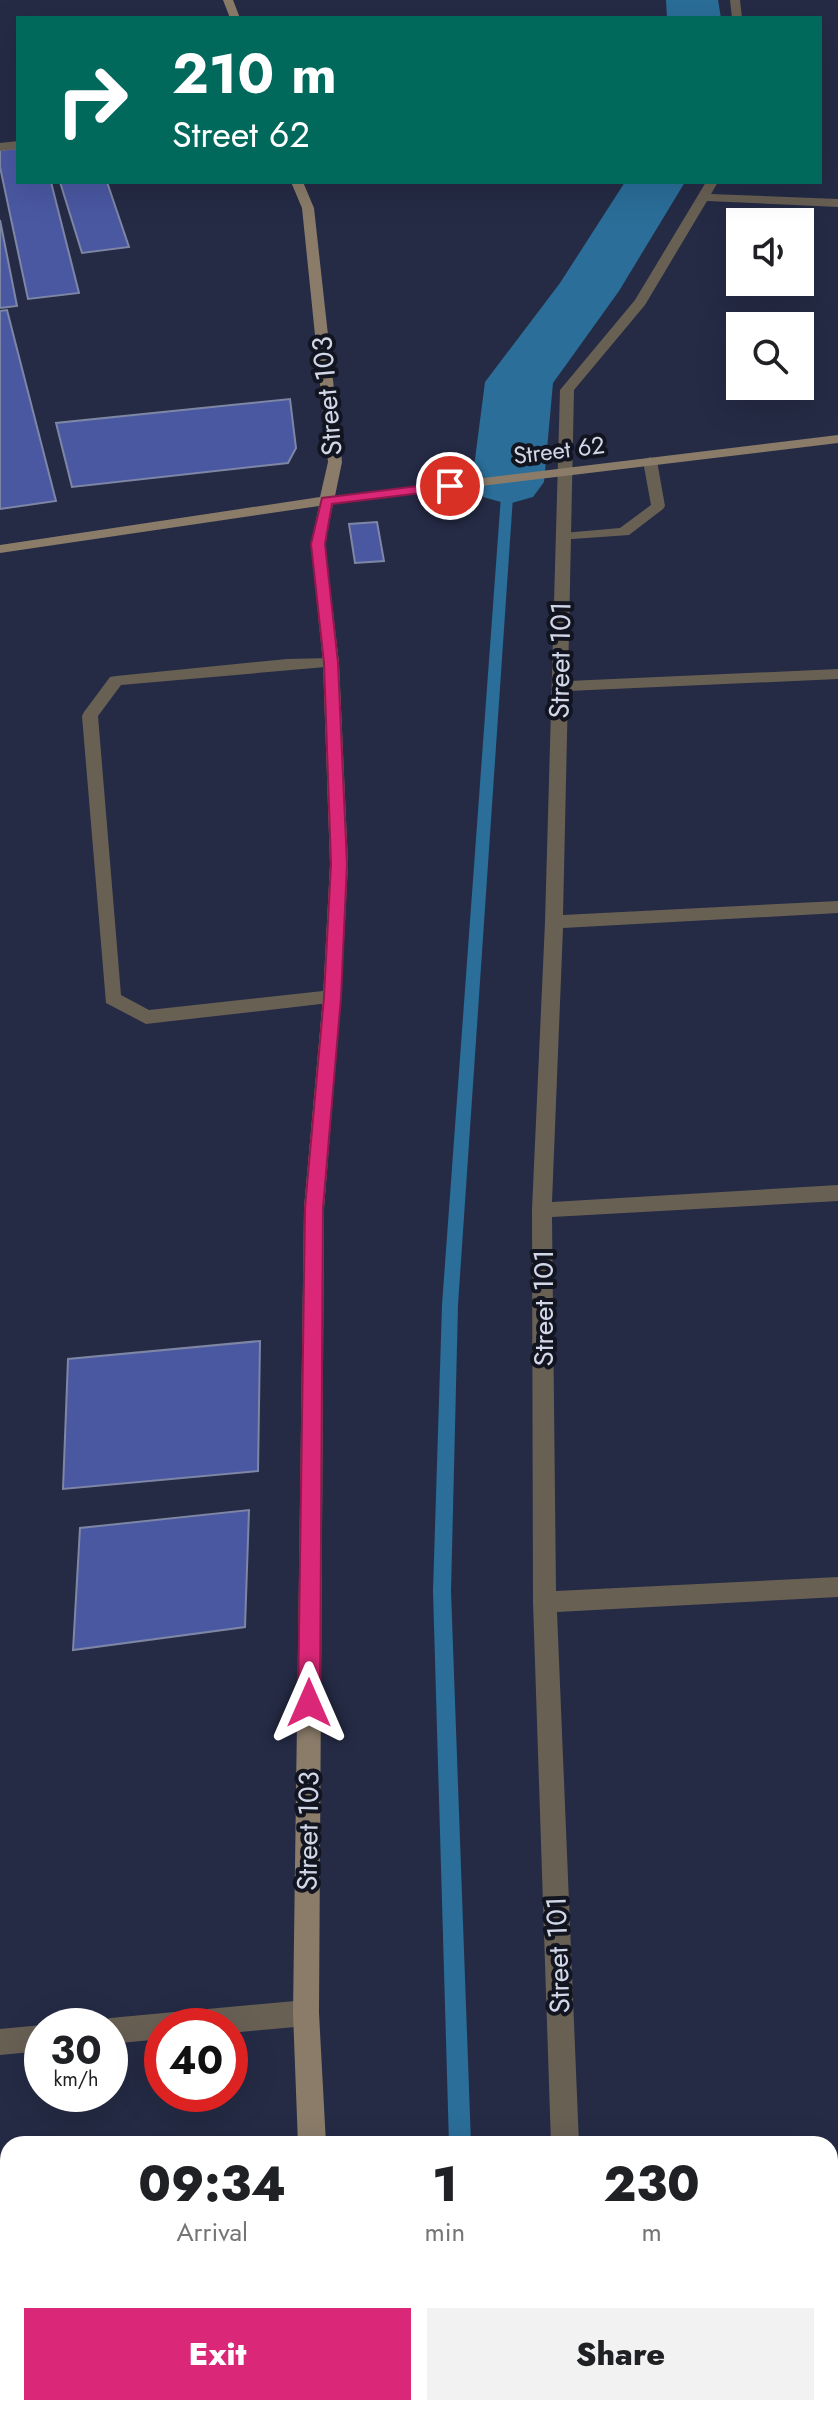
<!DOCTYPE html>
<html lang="en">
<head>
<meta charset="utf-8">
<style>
  :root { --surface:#fff; --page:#f2f2f2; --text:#202124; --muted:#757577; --accent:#db2777 }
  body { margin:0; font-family:Jost,sans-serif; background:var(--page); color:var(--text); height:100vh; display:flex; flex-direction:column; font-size:30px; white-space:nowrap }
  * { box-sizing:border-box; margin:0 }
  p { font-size:26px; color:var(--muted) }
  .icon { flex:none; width:44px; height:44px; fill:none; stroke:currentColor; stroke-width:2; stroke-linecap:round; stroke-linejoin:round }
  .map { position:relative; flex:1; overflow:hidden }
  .sheet { position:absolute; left:0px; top:2136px; width:838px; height:280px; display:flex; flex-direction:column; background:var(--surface); border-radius:24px 24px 0 0; box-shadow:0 8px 32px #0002 }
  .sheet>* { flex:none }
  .banner { position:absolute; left:16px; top:16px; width:806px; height:168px; border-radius:0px; box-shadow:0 8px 32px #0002; background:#00695c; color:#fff; overflow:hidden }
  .controls { position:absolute; left:726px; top:208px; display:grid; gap:16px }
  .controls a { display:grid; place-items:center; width:88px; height:88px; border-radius:0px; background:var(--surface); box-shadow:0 8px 32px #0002; font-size:40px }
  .speed { position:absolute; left:24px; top:2008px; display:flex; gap:16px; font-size:40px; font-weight:700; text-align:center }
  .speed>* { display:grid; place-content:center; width:104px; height:104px; border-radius:50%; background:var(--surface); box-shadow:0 8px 32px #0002; line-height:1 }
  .speed small { font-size:20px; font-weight:400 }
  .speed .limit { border:12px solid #d22; background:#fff; color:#111 }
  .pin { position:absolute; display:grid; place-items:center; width:68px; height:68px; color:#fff; margin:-34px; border:4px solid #fff; border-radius:50%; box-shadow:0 2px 8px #0007 }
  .me { position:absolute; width:88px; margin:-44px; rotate:0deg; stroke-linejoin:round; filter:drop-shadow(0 0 6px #0008) }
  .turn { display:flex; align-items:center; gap:28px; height:168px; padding:0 24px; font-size:36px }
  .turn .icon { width:104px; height:104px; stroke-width:2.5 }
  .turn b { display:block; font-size:56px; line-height:68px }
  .eta { display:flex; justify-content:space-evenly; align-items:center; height:136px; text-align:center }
  .eta b { font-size:48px; font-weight:800; line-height:56px }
  .primary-button { display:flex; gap:16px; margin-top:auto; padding:16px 24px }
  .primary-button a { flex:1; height:92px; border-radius:0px; background:var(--accent); color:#fff; font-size:32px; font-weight:800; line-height:92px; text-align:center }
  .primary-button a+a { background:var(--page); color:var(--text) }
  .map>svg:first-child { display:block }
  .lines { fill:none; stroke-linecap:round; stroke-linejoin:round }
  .stream { fill:#2a6e99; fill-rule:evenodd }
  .river { fill:#2a6e99; fill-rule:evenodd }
  .building { fill:#4a58a2; stroke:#7e86a5; stroke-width:2 }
  .lane { fill:#696054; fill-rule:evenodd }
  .street { fill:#696054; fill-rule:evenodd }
  .secondary { fill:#8a7c69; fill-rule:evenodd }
  .route { fill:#db2777; stroke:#8e194d; stroke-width:2 }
  .labels { text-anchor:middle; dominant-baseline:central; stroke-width:8; stroke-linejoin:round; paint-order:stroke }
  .far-street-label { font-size:24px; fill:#d2d7e8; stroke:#121520 }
  .street-label { font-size:28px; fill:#d2d7e8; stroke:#121520 }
</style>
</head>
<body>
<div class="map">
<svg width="838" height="2416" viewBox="0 0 838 2416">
  <rect width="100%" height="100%" fill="#252b45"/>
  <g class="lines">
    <path class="stream" d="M508,479L514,482L458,1305L451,1591L471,2144H449L433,1591L442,1305L502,482Z
      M458,2408H482V2416H458Z"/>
    <path class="river" d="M666,0H718L721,18H667Z
      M625,182H685L619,291L553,383L544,482L533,497L508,504L483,497L472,482L485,382L560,283Z"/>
  </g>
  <path class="building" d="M18,148V182H51L79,293L28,299L0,167V150Z
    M60,182H107L129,247L82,253Z
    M0,220L17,306L0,308Z
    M7,310L56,501L0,509V311Z
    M290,399L296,448L288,463L72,487L56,423Z
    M377,522L384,561L355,563L349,524Z
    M260,1341L258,1471L63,1489L68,1359Z
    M249,1510L245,1627L73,1650L80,1528Z"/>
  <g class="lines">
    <path class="lane" d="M650,457L657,461L665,506L663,509L629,535L558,540V534L563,533L620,528L651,505L643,461Z
      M331,658L337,660V666L121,685L98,716L121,995L149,1010L332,990L341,997L338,1002L146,1024L106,1003L82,716L84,712L110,677L116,676L287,659Z
      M306,2000L315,2004L319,2013L315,2022L306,2026L230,2033V2026H162V2039L110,2044V2026H99L101,2022L110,2018Z
      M42,2025L45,2026H42V2051L0,2055V2029Z"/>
    <path class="street" d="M730,0H740L742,18H732Z
      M18,141V149L0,151V143Z
      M706,182H718L711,194L838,199V207L707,201L645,305L574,390L568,681L838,669V679L568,691L563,915L838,901V913L563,928L552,1202L838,1185V1201L552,1217L556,1591L838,1577V1597L557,1612L579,2144H551L533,1602L532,1210L545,922L560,390L635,300Z
      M830,2209H838V2237H830Z
      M554,2408H584L585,2416H555Z"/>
    <path class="secondary" d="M223,0H233L240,18H230Z
      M291,182H303L314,208L342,462L335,496L838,435V443L333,504L325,544L339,663L348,864L341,997L324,1208L319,2013L326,2144H298L293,2013L304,1208L323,997L330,864L323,663L311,544L319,506L0,553V545L320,497L328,462L302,208Z
      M312,2408H342V2416H312Z"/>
  </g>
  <path class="route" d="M450,482L456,486L454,489L332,504L325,544L338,663L347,864L341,997L323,1208L320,1703L317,1711L309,1714L301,1711L298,1703L305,1208L324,997L331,864L324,663L311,544L322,498Z"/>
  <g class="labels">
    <g class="far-street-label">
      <text transform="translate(559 450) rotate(-7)">Street 62</text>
    </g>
    <g class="street-label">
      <text transform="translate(327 396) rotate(-95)">Street 103</text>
      <text transform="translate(560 660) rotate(-89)">Street 101</text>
      <text transform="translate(543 1308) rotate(-90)">Street 101</text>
      <text transform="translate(308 1831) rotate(-89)">Street 103</text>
      <text transform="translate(558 1955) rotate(-92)">Street 101</text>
    </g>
  </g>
</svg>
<div class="controls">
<a><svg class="icon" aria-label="sound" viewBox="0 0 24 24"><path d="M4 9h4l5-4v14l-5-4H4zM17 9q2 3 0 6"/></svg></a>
<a><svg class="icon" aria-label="search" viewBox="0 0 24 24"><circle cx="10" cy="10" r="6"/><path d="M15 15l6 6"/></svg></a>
</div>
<div class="speed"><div>30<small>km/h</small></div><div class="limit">40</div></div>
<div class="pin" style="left:450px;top:486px;background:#d93025"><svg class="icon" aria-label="arrive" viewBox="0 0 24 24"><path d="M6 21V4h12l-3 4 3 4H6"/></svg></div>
<svg class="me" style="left:309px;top:1703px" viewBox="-20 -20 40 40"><path d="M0-17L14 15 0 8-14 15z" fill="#db2777" stroke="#fff" stroke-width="4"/></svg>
<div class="banner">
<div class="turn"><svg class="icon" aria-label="right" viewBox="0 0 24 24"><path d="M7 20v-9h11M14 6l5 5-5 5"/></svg><div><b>210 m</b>Street 62</div></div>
</div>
<section class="sheet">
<div class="eta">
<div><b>09:34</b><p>Arrival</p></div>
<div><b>1</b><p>min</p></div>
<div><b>230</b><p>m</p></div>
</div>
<div class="primary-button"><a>Exit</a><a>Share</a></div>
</section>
</div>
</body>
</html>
